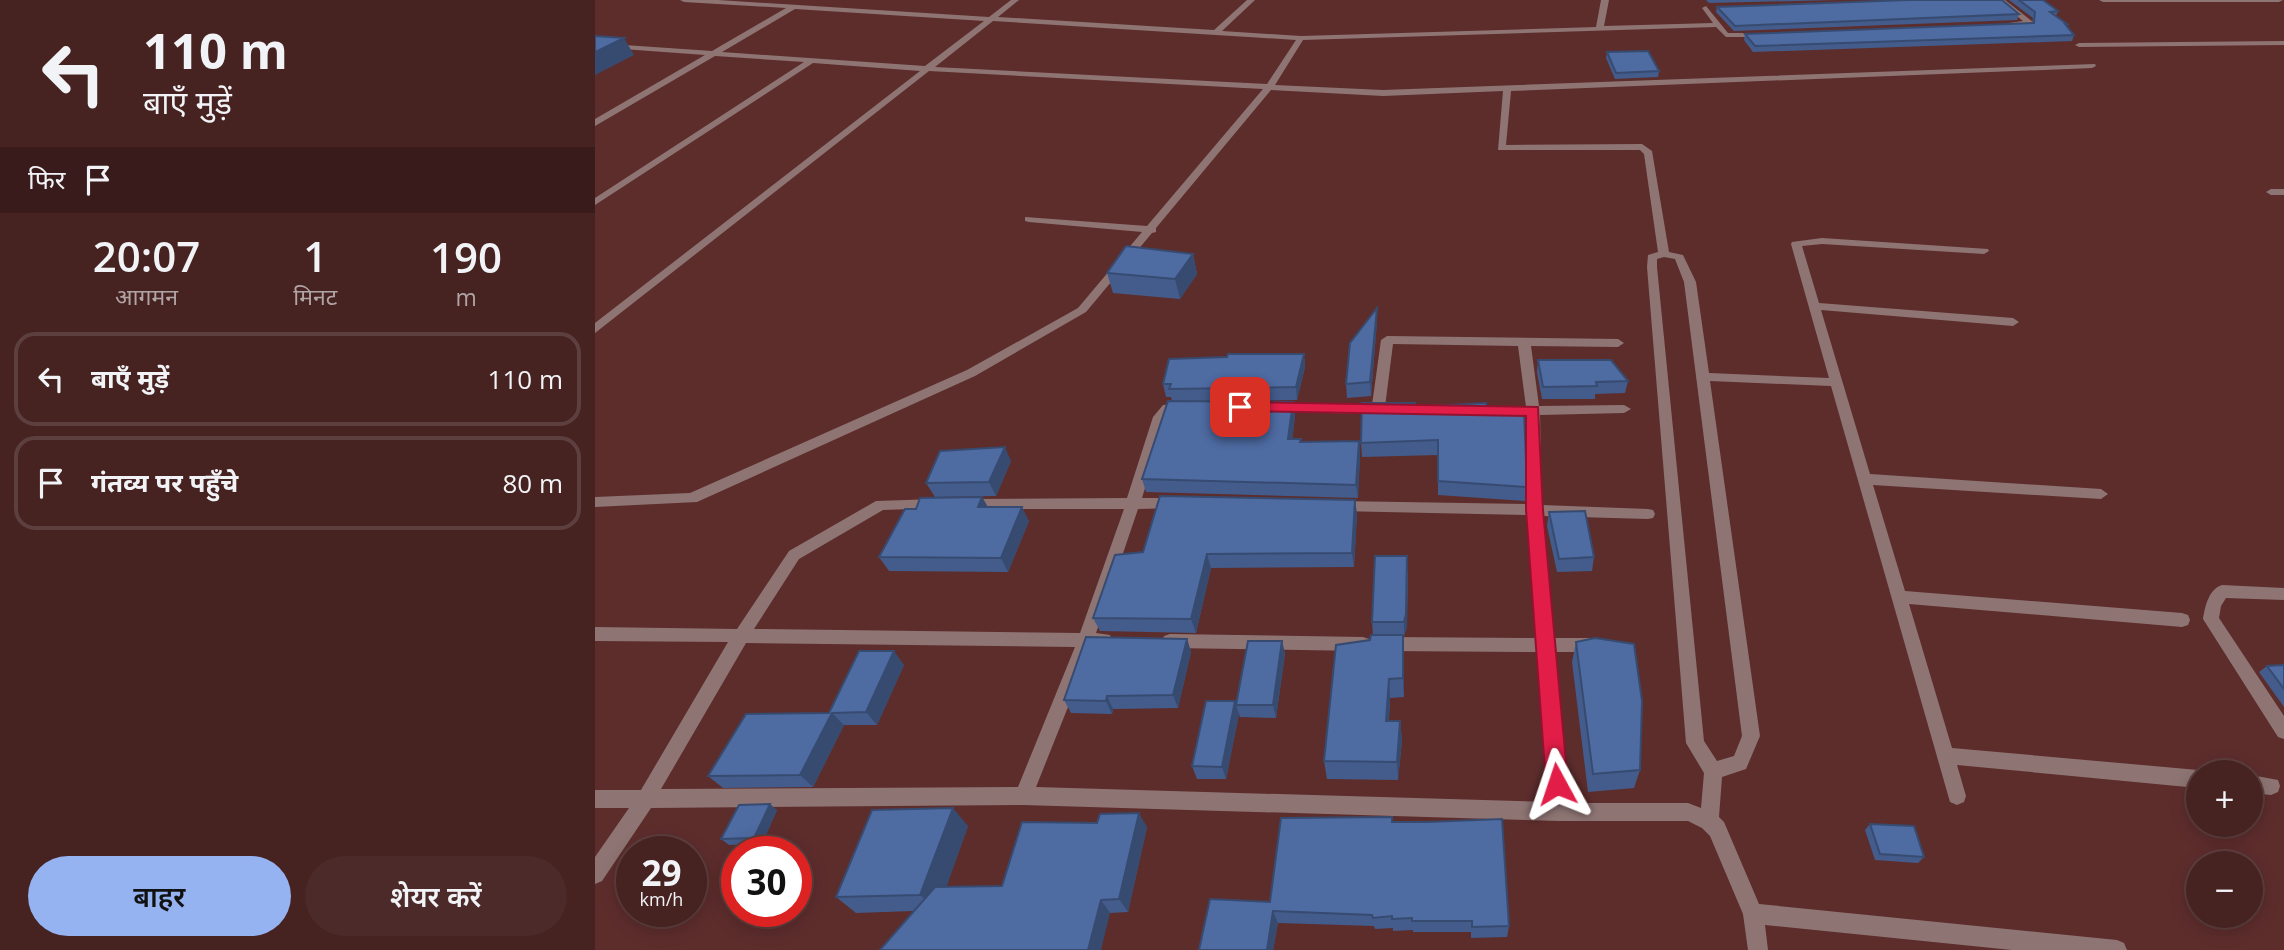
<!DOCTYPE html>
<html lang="hi">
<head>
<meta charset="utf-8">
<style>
  :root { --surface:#462221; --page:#4d2a2a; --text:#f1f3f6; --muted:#b0a4a5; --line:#5e3f3f; --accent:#95b2f1 }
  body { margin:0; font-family:"Open Sans","Noto Sans Devanagari",sans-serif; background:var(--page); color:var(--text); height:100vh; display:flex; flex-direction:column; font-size:26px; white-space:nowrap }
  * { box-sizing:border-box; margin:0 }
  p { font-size:23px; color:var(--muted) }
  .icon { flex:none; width:38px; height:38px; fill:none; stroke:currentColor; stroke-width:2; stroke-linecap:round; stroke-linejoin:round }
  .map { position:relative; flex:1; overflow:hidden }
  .sheet { display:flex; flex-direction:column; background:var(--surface); width:595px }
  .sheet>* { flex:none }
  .banner { background:#462221; color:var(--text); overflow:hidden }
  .controls { position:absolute; left:1591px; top:760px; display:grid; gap:14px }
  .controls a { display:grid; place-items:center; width:77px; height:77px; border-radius:50%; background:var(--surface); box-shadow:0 4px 18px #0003,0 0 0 2px var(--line); font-size:35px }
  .speed { position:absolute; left:21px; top:836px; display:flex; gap:14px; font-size:35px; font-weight:700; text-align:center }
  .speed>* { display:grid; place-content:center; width:91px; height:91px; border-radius:50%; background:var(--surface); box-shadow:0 4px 18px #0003,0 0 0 2px var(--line); line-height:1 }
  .speed small { font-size:18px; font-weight:400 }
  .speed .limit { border:10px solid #d22; background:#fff; color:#111 }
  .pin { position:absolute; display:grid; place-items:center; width:60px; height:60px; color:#fff; margin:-30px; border-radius:14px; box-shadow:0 4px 10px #0006 }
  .me { position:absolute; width:77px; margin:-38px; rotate:355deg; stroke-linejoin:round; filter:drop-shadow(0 0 5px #0008) }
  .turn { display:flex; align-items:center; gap:24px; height:147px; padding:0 28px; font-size:32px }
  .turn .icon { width:91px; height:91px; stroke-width:2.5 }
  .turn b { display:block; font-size:49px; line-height:60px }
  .then { display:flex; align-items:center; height:66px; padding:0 28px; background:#0003; gap:14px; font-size:26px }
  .eta { display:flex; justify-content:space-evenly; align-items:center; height:119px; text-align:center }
  .eta b { font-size:42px; font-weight:600; line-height:49px }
  .cta { display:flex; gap:14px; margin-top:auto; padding:14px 28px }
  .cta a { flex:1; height:80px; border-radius:42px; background:var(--accent); color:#111; font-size:28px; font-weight:600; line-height:80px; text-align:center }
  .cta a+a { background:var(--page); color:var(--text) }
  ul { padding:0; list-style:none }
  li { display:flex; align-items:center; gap:21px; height:94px; margin:0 14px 10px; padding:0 14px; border:4px solid var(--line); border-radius:21px }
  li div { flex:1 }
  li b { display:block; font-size:26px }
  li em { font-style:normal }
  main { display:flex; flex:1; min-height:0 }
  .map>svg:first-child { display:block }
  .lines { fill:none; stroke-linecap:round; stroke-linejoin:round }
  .lane { fill:#8e7574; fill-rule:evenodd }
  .street { fill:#8e7574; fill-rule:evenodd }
  .wall { fill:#435c8b }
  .shaded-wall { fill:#374b71 }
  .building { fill:#4e6ba2; stroke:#374b71; stroke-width:2 }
  .route { fill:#e11d48; stroke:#92132f; stroke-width:2 }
</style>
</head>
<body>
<main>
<section class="sheet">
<div class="banner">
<div class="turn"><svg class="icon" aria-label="left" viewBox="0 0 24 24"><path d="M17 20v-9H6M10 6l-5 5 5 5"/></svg><div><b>110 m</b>बाएँ मुड़ें</div></div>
<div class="then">फिर<svg class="icon" aria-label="arrive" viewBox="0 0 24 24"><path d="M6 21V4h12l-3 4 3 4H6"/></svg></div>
</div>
<div class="eta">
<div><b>20:07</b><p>आगमन</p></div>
<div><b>1</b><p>मिनट</p></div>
<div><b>190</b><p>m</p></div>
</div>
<ul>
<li><svg class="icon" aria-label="left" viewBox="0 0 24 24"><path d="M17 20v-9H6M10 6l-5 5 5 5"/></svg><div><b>बाएँ मुड़ें</b></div><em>110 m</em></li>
<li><svg class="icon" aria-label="arrive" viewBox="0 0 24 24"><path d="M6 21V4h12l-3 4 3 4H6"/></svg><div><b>गंतव्य पर पहुँचे</b></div><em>80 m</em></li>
</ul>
<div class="cta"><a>बाहर</a><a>शेयर करें</a></div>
</section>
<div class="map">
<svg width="1689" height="950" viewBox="0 0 1689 950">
  <rect width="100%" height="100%" fill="#5d2d2c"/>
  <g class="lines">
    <path class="lane" d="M1689,189V195H1676L1671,192L1676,189Z"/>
    <path class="street" d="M85,0H123L394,17L416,0H424L403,17L619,30L652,0H660L627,31L706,36L1001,27L1006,0H1014L1009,26L1118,23L1107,8L1111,6L1133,33H1169L1173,35L1169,37H1131L1121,27L708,40L680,85L788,90L1500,64L1501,66L1497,68L916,91L911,145L1047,144L1057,151L1074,252L1088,255L1101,282L1114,373L1234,378L1196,244L1197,242L1227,238L1393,249L1394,251L1389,254L1227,244L1207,246L1224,303L1418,318L1424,322L1418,326L1226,310L1275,474L1506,489L1513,494L1506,499L1278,485L1310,591L1587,613L1593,615L1595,620L1593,625L1587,627L1314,604L1357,748L1603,770L1607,772H1603V788L1362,765L1371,796L1369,802L1362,805L1355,802L1236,386L1115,381L1165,736L1151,769L1127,777L1124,817L1129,822L1164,904L1522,940L1529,943L1532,950H1417L1170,925L1173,950H1153L1148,914L1115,836L1107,828L1093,821H965L428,805L56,808L7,881L0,884V857L34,808H0V790H46L133,642L0,641V627L142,629L194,551L281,501L341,499L346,500L348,504L346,508L288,510L204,559L159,629L485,633L529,509H371L366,508L364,504L366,500L371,499L532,498L558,417L568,405L592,403L593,406L592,409L577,412L571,418L547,498H582L587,499L589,503L587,507L582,508L543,509L501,633L515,635L517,640L515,645L497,647L441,787L955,802L943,652L792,651L786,649L784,644L786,639L792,637L942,638L933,515L742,511L737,510L735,506L737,502L742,501L933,504L932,415H911L904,411L911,407H931L923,346L798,344L790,407L793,410L786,414L680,412L673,408L680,404L777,405L786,340L792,336L1023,339L1029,343L1023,347L936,346L944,406L1029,405L1036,409L1029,413L945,415L947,505L1053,509L1058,510L1060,514L1058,518L1053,519L948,516L959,638H999L1005,640L1007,645L1005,650L999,652H960L974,803H1093L1106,808L1109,773L1091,743L1052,267L1053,255L1063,252L1049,154L1045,150H903L908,91L788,96L676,90L561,228V232L557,233L491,312L380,376L102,502L0,507V497L95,493L372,370L483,308L547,232L434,222L430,221V217L552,226L668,89L334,71L0,333V323L325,71L218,63L0,205V198L209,62L120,56L0,126V119L110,55L0,47V43L117,51L191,8L89,2ZM200,9L389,21L330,66L127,52ZM398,21L701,40L672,84L340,67ZM1069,257L1080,259L1089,282L1147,736L1139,756L1122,761L1109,741L1062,267V259ZM151,643L480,647L423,787L66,789Z
      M1402,0H1410L1438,22L1414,27V23L1428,21Z
      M1504,0H1688L1684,2H1508Z
      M1689,41V45L1484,47L1480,45L1484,43Z
      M1627,585L1689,588V600L1631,598L1626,606L1624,618L1689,716V739L1683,737L1608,619C1610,606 1614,589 1627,585Z
      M575,634L768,637L774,639L776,644L774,649L768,651L575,648L569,646L567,641L569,636Z
      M1656,775L1683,780L1685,786L1683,792L1676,795L1656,793Z"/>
  </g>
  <path class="wall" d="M1111,0H1242L1114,3Z
    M1414,0H1448L1463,11L1461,16L1472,24L1471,26L1479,35L1477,41L1158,52L1149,40L1150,34L1437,23L1438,18Z
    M1122,7L1424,14L1422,20L1139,31L1121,12Z
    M1012,52L1064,71L1063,77L1020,79L1011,58Z
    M598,254L602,274L585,299L518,293L512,273Z
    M782,308V321L776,396L752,398L751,384Z
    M709,354L710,367L702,400L628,401L698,402L700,416L697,439L706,442L764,441L765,455L763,498L551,492L547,479L577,401L576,397H571L568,384Z
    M943,360L1033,381L1030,393L1000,394V399H947L942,372Z
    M820,407L892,409L932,487L930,501L843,495V455L767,457L766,443Z
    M416,461L401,496L340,497L331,483Z
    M387,497L393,507L434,521L413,572L294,571L284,557L321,509Z
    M954,512L999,557L997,571L962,572L952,526Z
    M762,514L759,567L616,568L601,633L505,631L498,618L548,552Z
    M813,570L812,627L809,636H808L809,697L795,698L794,721H805L807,740L803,780L732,779L729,761L778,635L777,622Z
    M592,639L596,652L583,708L518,709L517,714L476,713L469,700Z
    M687,641L690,654L681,718L645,717L641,705Z
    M981,642L1045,770L1039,788L993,792L977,662Z
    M309,665L282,725H249L218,787L128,788L113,776L234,713Z
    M1689,665V707L1664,672L1672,666Z
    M640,701L644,714L631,779H602L597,766Z
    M182,810L167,844L134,845L126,839Z
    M798,822L914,926L912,937L876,938V932H818V930L798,931V928L780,929L779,926L683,923L678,950H604L675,902Z
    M1275,824L1329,857L1323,863L1280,860L1270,830Z
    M373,826L351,887L407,886L552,827L533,912L515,913L318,911L261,913L241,897Z"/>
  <path class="shaded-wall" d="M29,38L39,55L0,75V52Z
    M598,254L602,274L585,299L580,279Z
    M782,308V321L776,396L775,382Z
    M709,354L710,367L702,400L701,387Z
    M698,402L700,416L696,453L693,439Z
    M764,441L765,455L763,498L761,485Z
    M410,447L416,461L401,496L394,482Z
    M387,497L395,511L383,507Z
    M760,500L762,514L759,567L757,553Z
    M427,507L434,521L413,572L406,558Z
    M612,554L616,568L601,633L596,619Z
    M812,556V627L809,636V622Z
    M808,635L809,655V697L808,678Z
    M592,639L596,652L583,708L578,695Z
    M687,641L690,654L681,718L678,705Z
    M299,651L309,665L282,725L271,712Z
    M794,679L795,698L793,740L791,721Z
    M512,696L518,709L517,714L511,701Z
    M640,701L644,714L631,779L627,767Z
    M237,713L249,725L218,787L205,775Z
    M805,721L807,740L803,780L802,762Z
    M175,804L182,810L167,844L159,838Z
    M358,808L373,826L343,911L325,895Z
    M544,813L552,827L533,912L524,899Z
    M506,900L515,913L506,950H493Z
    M678,911L683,923L678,950H672Z"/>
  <path class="building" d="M1313,0H1407L1424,14L1140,26L1122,7Z
    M1424,0H1448L1463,11L1455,12L1472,24H1470L1479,35L1160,46L1150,34L1439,23L1440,12Z
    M0,36L29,38L0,52Z
    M1053,51L1064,71L1021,73L1012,52Z
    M531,246L598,254L580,279L512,273Z
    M782,308L775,382L751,384L755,343Z
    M633,354H709L701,387L574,389L576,384H568L574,359L632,357Z
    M943,360H1016L1033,381L1001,382L1002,386L948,387Z
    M573,401L698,402L693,439H706L705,442L764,441L761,485L547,479Z
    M767,403H820V407L891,403L892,409L929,410L932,487L843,481V440L766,443Z
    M410,447L394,482L331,483L345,451Z
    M565,496L760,500L757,553L612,554L596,619L498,618L520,555L548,552Z
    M387,497L383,507H427L406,558L284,557L310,509H321L325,498Z
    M990,511L999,557L964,559L954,512Z
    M780,556H812L811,614L809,622H777Z
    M776,635H808V678L794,679L791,721H805L802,762L729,761L741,645L775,640Z
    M491,637L592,639L578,695L512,696L511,701L469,700Z
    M1000,638L1039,644L1047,701L1045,770L998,774L981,642Z
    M653,641H687L678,705H641Z
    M264,651H299L271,712L237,713L205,775L113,776L151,714L234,713Z
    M1689,665V689L1672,666Z
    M611,701H640L627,767L597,766Z
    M175,804L159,838L126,839L144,805Z
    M358,808L325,895L241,897L277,810Z
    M544,813L524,899L506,900L493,950H285L340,887L407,886L427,822L502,823L505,814Z
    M797,817V822H833L907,819L914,926L877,927V921H817V918L797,919V916L778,918L777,915L678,911L672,950H604L615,899L675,902L686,818Z
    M1275,824L1319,826L1329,857L1285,854Z"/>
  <path class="route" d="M645,402L943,407L948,510L973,784L969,791L962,794L955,791L951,784L931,510V416L640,411V404Z"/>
</svg>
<div class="controls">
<a>+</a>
<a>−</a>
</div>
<div class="speed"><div>29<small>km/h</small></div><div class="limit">30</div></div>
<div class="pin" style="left:645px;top:407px;background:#d93025"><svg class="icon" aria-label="arrive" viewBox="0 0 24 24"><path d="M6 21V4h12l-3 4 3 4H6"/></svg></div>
<svg class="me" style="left:962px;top:784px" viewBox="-20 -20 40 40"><path d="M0-17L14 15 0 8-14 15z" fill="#e11d48" stroke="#fff" stroke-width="4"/></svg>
</div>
</main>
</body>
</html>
